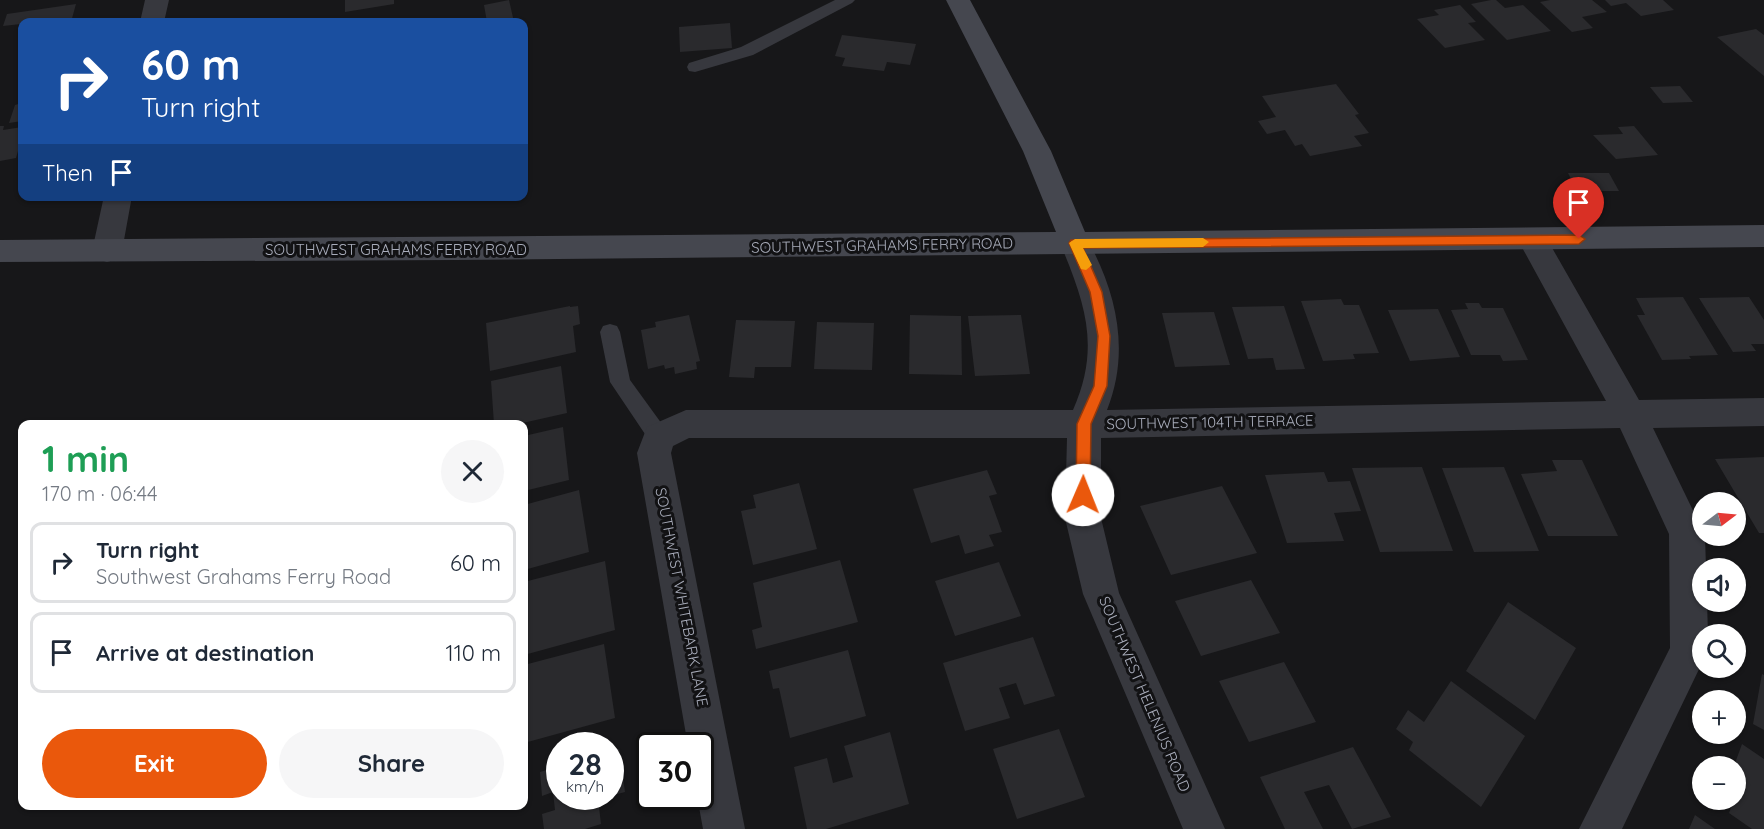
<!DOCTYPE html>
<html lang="en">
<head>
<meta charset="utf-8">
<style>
  :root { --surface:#fff; --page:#f6f6f7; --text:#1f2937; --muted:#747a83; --line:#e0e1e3; --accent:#ea580c }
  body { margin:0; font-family:Quicksand,sans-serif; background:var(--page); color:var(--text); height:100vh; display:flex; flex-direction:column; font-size:22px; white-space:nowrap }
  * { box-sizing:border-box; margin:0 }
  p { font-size:20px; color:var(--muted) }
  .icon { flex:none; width:33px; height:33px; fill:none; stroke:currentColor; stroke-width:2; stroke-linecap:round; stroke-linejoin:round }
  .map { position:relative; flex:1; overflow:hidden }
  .details { position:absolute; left:18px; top:420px; width:510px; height:390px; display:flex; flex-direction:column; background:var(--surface); border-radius:12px; box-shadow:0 2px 4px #0004 }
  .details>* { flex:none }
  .banner { position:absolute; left:18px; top:18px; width:510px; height:183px; border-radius:12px; box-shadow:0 2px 4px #0004; background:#1a4fa0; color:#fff; overflow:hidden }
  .needle { width:39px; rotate:74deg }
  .controls { position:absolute; left:1692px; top:492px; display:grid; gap:12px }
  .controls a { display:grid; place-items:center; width:54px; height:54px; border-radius:50%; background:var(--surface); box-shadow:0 2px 4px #0004; font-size:30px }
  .speed { position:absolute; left:546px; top:732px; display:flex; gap:12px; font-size:30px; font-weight:700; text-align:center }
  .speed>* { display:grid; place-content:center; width:78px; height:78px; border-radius:50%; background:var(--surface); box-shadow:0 2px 4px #0004; line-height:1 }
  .speed small { font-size:15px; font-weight:400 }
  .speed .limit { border:3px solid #111; border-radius:9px; background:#fff; color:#111 }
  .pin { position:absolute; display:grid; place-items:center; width:51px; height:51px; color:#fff; margin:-62px -26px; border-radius:50% 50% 50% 0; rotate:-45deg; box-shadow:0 0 6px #0007 }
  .pin .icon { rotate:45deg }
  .me { position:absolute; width:66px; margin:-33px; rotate:1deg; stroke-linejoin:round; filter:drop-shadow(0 0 4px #0008) }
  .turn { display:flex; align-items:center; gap:21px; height:126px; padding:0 24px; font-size:27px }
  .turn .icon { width:78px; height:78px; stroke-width:2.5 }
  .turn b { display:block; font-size:42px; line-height:51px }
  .then { display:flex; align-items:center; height:57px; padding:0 24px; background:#0003; gap:12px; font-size:22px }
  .round { display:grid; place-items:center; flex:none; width:63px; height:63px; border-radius:32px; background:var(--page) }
  .summary { display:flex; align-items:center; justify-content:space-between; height:102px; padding:0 24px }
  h1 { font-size:36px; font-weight:700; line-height:45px; color:#1e9e55 }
  .button { display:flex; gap:12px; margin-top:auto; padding:12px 24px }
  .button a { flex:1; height:69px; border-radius:36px; background:var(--accent); color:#fff; font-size:24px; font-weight:700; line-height:69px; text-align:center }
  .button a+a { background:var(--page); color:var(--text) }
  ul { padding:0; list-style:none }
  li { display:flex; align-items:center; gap:18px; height:81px; margin:0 12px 9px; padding:0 12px; border:3px solid var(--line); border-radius:12px }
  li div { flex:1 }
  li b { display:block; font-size:22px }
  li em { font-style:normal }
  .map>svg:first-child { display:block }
  .building { fill:#2a2a2d }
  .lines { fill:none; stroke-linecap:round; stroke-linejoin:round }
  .lane { fill:#37383e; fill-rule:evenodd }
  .street { fill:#37383e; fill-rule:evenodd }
  .secondary { fill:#45474f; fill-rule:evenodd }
  .route { fill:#ea580c; stroke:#983908; stroke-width:1.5 }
  .slow { fill:#f59e0b }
  .labels { text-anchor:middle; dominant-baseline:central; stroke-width:6; stroke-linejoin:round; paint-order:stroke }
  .street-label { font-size:15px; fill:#a8acba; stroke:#121214 }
</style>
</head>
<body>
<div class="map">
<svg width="1764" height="829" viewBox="0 0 1764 829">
  <rect width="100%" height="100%" fill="#171719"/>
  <path class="building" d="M345,0H394V4L345,12Z
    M509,0L514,22H487L484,5Z
    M1491,0H1496L1505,8L1523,5L1551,31L1507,40L1471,4Z
    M1550,0H1592L1607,12L1582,17L1593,28L1572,32L1540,2Z
    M1605,0H1663L1674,10L1641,16L1626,3L1611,6Z
    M76,4L71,22H22V31H18L21,24L3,26L7,14Z
    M1460,5L1476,22L1468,23L1485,40L1445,48L1417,19L1439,15L1434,10Z
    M730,23L732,48L680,52L679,27Z
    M1756,29L1764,35V76L1717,37Z
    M842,35L916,44L910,65L887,62L884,71L842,66L845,58L835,56Z
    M1336,84L1359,114L1355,115L1369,133L1354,136L1362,146L1310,156L1302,144L1295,146L1285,130L1267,134L1258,121L1276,117L1262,96Z
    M1680,86L1693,102L1663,103L1650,87Z
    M22,103V121L9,123L15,105Z
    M0,126H4L3,130L22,127V137L16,158L0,161Z
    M1634,126L1658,155L1616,159L1593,135L1623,134L1618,127Z
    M1568,173H1609L1619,191H1577Z
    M1683,297L1718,355L1689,356L1691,359L1662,360L1637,315H1645L1636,298Z
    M1749,297L1764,320V344H1751L1756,351L1733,352L1699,298Z
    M1341,299L1344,305H1359L1379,353L1353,354L1355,359L1323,361L1301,301Z
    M1465,303H1479L1482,308H1503L1528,360L1503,361L1500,355H1471L1451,310L1468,309Z
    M570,306V307L578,306L580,324L573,326L576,352L490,371L486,323Z
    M1284,306L1305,369L1276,370L1273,358L1248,359L1232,307Z
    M1438,309L1460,357L1410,361L1388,310Z
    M1214,312L1230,365L1175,367L1162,313Z
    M689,315L700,361L696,362L697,369L675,374L674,367L665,369L664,365L648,369L641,330L656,327L655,322Z
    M910,315L961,316L962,375L909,374Z
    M1021,315L1030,374L975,376L968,316Z
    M736,320L795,321L791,367H755L754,378L729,377Z
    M817,322L874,323L872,370L814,369Z
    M561,366L567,413L518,424H494L491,381Z
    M563,427L569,480L524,491V436Z
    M1764,457V533H1759L1715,459Z
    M1552,460H1582L1618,536H1548L1521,474L1557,471Z
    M1422,467L1453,551L1380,552L1352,468Z
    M1504,467L1539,551L1474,552L1442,468Z
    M987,470L997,494L989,496L1002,532L989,535L994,546L965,554L959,535L931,543L913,489Z
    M1324,472L1328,482L1350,481L1361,511L1334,513L1344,541L1287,543L1265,475Z
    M799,483L817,549L753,565L741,511L756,508L753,495Z
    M1222,486L1257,553L1171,575L1140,506Z
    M579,490L589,552L524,570V505Z
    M840,560L858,622L756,649L752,630L762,627L753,583Z
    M605,561L615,630L524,655V582Z
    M999,562L1021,616L955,636L935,581Z
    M1251,580L1280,633L1201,656L1175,601Z
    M1508,602L1576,648L1535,720L1466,671Z
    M1033,637L1055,696L1024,705L1016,683L999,688L1010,718L965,731L943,663Z
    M604,644L615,718L524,743V665Z
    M848,650L866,716L790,738L779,688L773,689L769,671Z
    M1284,662L1316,722L1249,742L1219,681Z
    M1762,674L1764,675V730L1753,724Z
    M1451,681L1525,736L1481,807L1409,750L1413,742L1396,729L1408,710L1424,722Z
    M1059,729L1085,797L1017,819L993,749Z
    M890,732L909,804L826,829H807L794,767L827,758L833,783L853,777L844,746Z
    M1742,744L1764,759V829H1752L1729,813L1740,784L1736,781L1734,766Z
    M1353,747L1391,817L1352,829L1329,785L1304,792L1323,829H1285L1260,777Z
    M619,749L625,792L610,796V752Z
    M560,766V796H604L598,799L601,824L585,829H544L542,814L555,810L553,792L542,796L540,772Z
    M1695,815L1715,829H1689Z"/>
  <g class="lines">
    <path class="lane" d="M835,0H855L852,3L753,55L695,72L689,71L687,67L689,63L741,47Z
      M610,324L617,326L620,332L630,380L667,431L670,437L667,443L659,446L651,443L610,382L600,332L603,326Z"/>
    <path class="street" d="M145,0H169L164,22H140Z
      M104,196H132L122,251L117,259L107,262L97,259L92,251Z
      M1533,229L1543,232L1639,400L1764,398V426L1653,428L1702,529V536H1705L1706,568H1702V602H1707L1708,634H1702V663L1622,829H1579L1670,648L1669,534L1620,428L1101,438V518L1119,593L1225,829H1183L1083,594L1065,518L1067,438H689L673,446L671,453L745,829H703L697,796H700V746H688L637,453L647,427L686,410H1073C1101,347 1085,303 1060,243L1065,235L1075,232L1085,235C1116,290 1131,350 1107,410L1606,401L1518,240L1523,232Z"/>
    <path class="secondary" d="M946,0H970L1051,151L1085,232L1764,225V247L455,260L0,262V240L1056,232L1023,151Z"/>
  </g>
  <path class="route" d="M1579,235L1585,239L1579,244L1083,248L1102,292L1110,336L1107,386L1091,424L1090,495L1088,499L1083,501L1078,499L1076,495L1077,424L1094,386L1098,336L1090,292L1069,243L1071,240Z"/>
  <path class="slow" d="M1203,238L1209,242L1203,247L1083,248L1092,265L1086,270L1081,269L1069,243L1075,239Z"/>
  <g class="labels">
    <g class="street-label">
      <text transform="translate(882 245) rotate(-1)">SOUTHWEST GRAHAMS FERRY ROAD</text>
      <text x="396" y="249">SOUTHWEST GRAHAMS FERRY ROAD</text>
      <text transform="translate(1210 422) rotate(-1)">SOUTHWEST 104TH TERRACE</text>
      <text transform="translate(682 597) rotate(79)">SOUTHWEST WHITEBARK LANE</text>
      <text transform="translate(1145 694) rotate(67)">SOUTHWEST HELENIUS ROAD</text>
    </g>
  </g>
</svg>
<div class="controls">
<a><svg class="needle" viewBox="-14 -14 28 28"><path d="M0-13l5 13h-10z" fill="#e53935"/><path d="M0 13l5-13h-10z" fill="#747a83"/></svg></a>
<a><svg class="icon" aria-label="sound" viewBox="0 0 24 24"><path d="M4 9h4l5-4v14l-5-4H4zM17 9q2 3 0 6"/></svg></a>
<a><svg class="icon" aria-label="search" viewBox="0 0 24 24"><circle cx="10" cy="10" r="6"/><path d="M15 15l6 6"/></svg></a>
<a>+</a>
<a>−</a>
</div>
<div class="speed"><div>28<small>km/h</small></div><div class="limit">30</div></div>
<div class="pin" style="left:1579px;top:239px;background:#d93025"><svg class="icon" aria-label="arrive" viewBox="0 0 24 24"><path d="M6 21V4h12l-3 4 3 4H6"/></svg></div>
<svg class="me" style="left:1083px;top:495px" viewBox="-20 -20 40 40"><circle r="19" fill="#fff"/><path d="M0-13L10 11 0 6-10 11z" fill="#ea580c"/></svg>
<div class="banner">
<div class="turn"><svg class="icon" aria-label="right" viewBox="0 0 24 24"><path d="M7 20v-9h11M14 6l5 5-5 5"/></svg><div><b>60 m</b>Turn right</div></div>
<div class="then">Then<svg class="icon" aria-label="arrive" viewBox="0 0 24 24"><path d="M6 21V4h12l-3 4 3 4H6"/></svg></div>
</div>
<section class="details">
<div class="summary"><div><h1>1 min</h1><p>170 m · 06:44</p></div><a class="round"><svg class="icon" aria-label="close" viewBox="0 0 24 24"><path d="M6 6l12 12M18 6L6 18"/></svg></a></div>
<ul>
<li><svg class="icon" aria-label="right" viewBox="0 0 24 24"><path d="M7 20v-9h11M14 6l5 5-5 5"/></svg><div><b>Turn right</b><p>Southwest Grahams Ferry Road</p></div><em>60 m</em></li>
<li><svg class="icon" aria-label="arrive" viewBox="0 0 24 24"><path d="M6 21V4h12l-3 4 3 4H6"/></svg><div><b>Arrive at destination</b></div><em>110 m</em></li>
</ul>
<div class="button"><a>Exit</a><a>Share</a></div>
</section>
</div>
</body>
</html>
